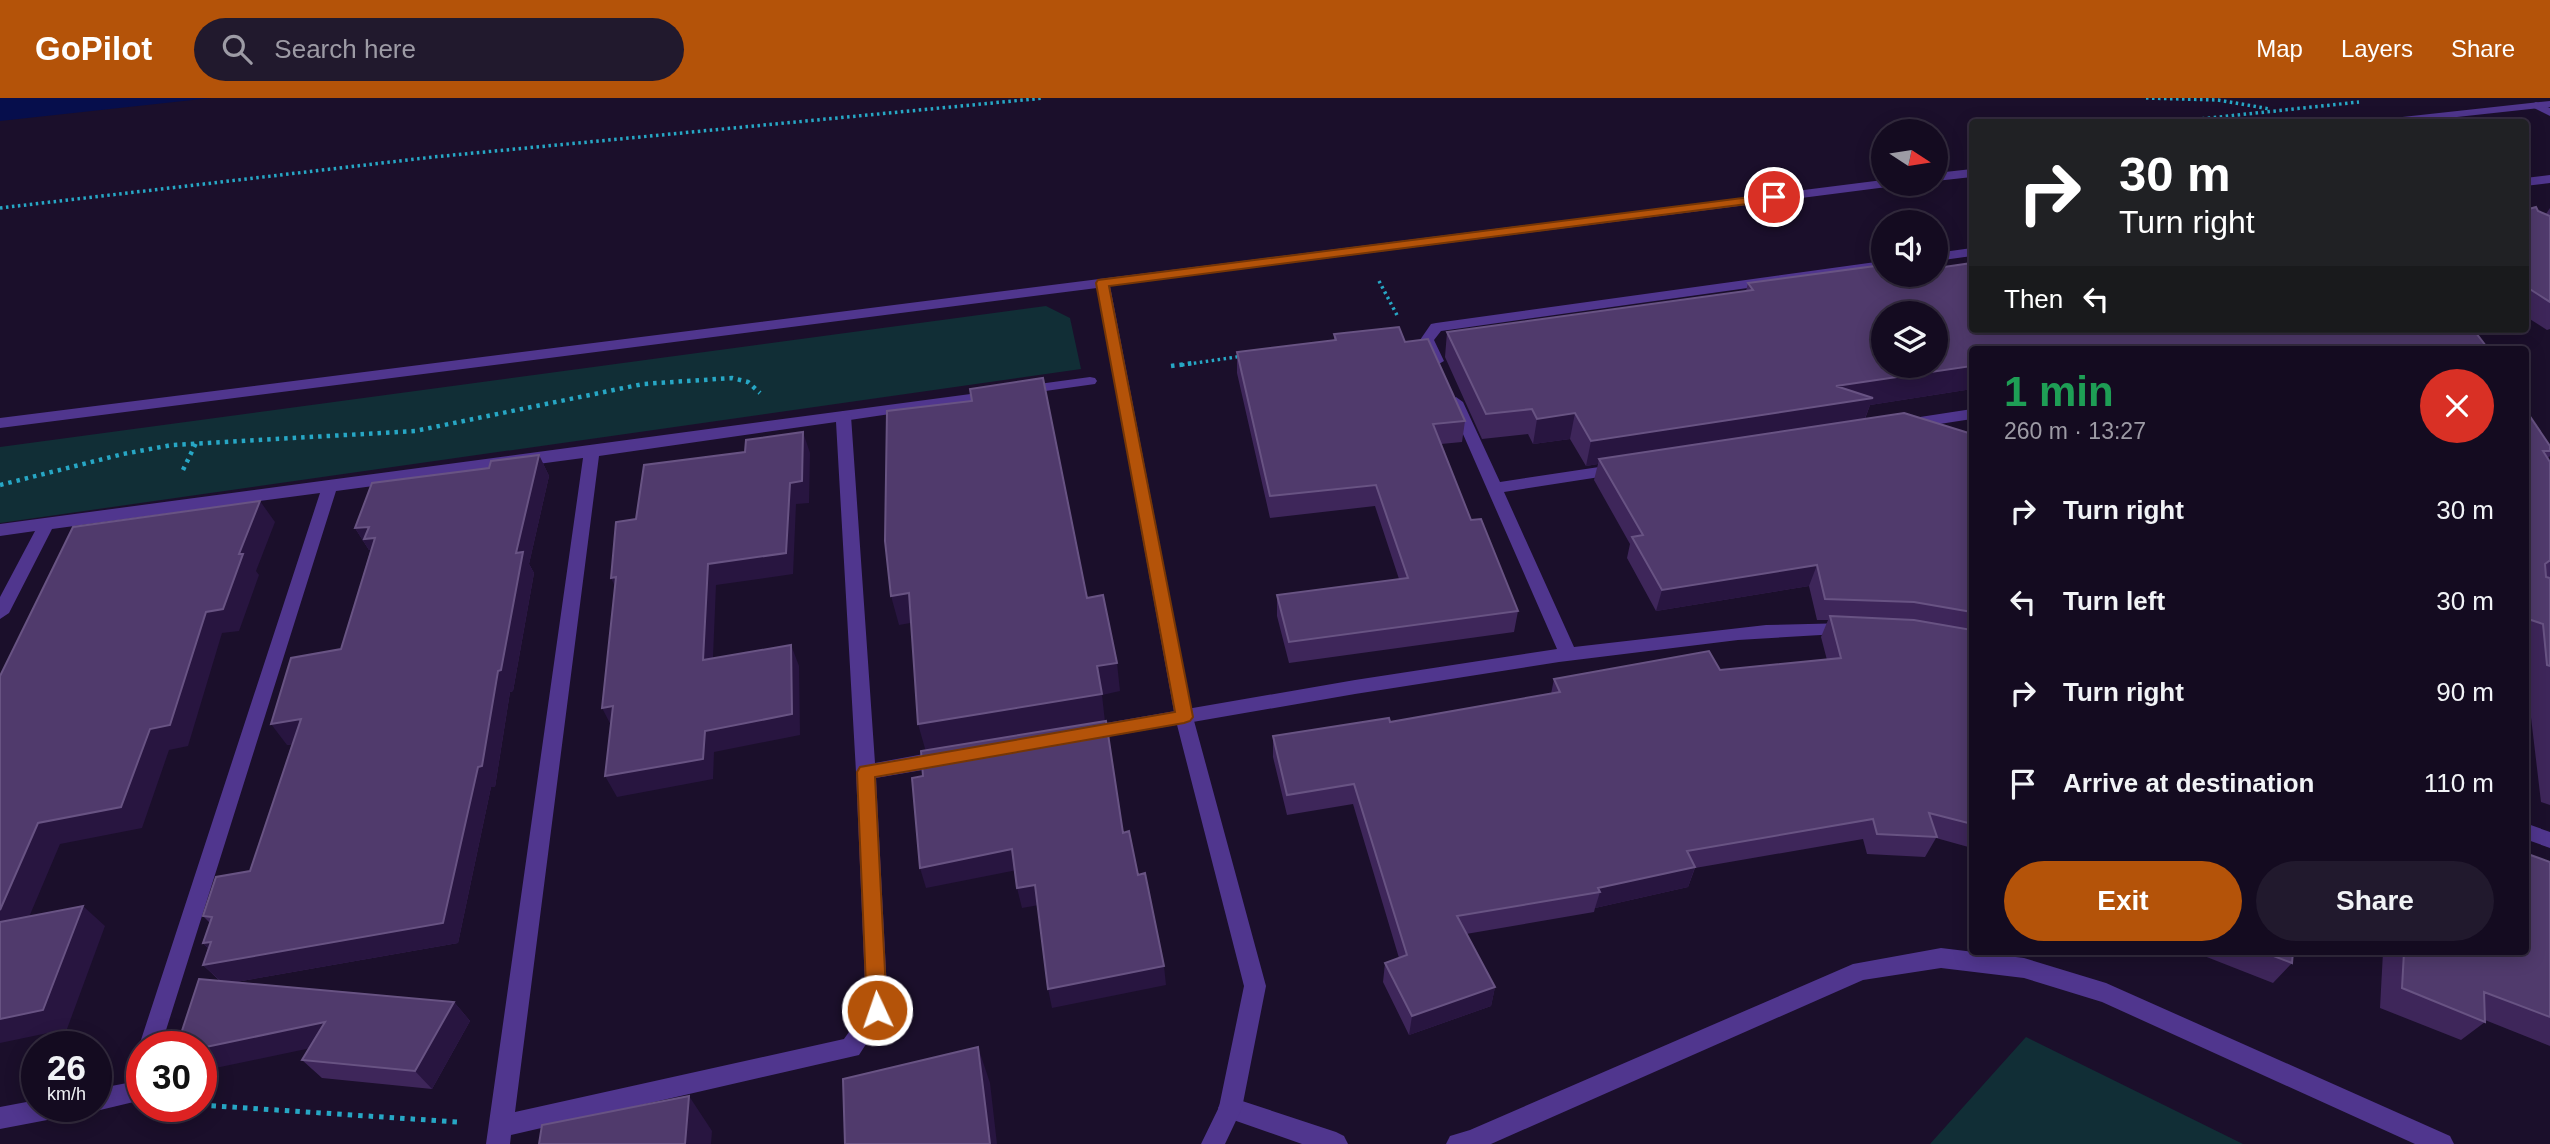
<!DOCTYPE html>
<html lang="en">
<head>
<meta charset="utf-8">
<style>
  :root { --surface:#140b20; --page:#21192d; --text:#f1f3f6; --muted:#9d9ba5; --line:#332b3e; --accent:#b45309 }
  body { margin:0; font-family:Arial,sans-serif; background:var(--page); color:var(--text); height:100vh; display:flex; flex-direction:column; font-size:26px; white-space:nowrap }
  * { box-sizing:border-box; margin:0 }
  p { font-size:23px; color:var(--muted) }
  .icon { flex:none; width:38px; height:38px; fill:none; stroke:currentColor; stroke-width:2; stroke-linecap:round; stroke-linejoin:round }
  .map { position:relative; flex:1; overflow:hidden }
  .side { position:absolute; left:1969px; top:248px; width:560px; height:609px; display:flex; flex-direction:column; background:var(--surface); border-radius:7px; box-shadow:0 4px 18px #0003,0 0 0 2px var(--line) }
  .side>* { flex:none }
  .banner { position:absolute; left:1969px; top:21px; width:560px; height:214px; border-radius:7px; box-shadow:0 4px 18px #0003,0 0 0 2px var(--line); background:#202124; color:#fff; overflow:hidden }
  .needle { width:46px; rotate:102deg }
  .controls { position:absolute; left:1871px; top:21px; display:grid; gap:14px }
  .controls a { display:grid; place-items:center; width:77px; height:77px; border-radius:50%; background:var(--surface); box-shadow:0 4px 18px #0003,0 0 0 2px var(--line); font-size:35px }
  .speed { position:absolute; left:21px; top:933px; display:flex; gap:14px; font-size:35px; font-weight:700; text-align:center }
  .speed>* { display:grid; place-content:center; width:91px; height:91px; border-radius:50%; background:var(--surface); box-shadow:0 4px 18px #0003,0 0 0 2px var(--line); line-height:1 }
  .speed small { font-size:18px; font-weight:400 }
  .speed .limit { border:10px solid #d22; background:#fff; color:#111 }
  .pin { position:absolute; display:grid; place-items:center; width:60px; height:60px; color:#fff; margin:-30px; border:4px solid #fff; border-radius:50%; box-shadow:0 2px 7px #0007 }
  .me { position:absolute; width:77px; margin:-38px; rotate:357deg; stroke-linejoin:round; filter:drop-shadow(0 0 5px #0008) }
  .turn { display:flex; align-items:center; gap:24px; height:147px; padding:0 35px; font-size:32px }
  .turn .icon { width:91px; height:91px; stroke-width:2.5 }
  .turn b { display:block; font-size:49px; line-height:60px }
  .then { display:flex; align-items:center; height:66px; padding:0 35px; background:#0003; gap:14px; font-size:26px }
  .round { display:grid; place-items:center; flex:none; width:74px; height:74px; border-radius:37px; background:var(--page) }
  .overview { display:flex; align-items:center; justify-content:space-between; height:119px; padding:0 35px }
  h1 { font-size:42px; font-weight:800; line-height:52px; color:#1e9e55 }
  .button { display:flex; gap:14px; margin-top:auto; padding:14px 35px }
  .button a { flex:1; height:80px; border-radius:42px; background:var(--accent); color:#fff; font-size:28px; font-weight:800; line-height:80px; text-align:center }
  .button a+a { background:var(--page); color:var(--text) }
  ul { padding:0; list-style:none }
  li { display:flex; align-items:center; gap:21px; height:91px; padding:0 35px }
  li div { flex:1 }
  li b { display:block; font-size:26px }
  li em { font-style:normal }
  header { display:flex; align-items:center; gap:42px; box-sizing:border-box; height:98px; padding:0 35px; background:var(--accent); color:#fff }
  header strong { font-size:33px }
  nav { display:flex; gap:38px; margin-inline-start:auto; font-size:24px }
  .search { width:490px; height:63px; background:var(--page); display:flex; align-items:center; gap:18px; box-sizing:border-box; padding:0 24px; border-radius:38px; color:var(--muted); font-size:26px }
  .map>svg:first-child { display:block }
  .green { fill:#112e36 }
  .water { fill:#060e4c }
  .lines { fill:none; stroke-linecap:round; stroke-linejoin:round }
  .path-far2 { stroke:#27a7c5; stroke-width:3.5; stroke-dasharray:2.5 3.5; stroke-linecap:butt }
  .path-far1 { stroke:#27a7c5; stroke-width:4.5; stroke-dasharray:3.5 5; stroke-linecap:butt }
  .path { stroke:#27a7c5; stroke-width:5; stroke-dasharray:4.5 6; stroke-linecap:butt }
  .pedestrian { fill:#50368e; fill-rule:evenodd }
  .minor { fill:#50368e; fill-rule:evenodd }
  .tertiary { fill:#50368e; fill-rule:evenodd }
  .wall { fill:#3e265a }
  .shaded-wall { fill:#281540 }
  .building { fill:#503a6c; stroke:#685383; stroke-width:2; fill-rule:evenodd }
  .route { fill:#b45309; stroke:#753606; stroke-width:2 }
</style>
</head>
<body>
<header>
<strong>GoPilot</strong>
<div class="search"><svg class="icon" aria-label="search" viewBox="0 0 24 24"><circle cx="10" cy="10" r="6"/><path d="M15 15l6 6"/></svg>Search here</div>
<nav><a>Map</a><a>Layers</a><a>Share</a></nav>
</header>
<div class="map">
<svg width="2550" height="1046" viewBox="0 0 2550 1046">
  <rect width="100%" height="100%" fill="#1b0f2b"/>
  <path class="green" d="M1046,208L1070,220L1081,271L0,425V349Z
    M2026,939L2243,1046H1930Z"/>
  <path class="water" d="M0,0H211L0,23Z"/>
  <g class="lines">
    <path class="path-far2" d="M2146,0L2218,2L2270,11
      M2172,24L2359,4
      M0,110L433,59L1044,0
      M1379,183L1398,219
      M1182,267L1243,258"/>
    <path class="path-far1" d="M1171,268L1194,265
      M183,372L196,345
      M0,387L123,356L172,347L415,333L643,286L732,280L748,284L760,295"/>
    <path class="path" d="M201,1007L458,1024"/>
    <path class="pedestrian" d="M1090,279L1095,280L1097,283L1095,286L1024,296L1017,292L1024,288Z
      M993,293L1000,297L998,300L843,323L835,318L843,313Z"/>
    <path class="minor" d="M2536,4L2550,10V18L2532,9L2530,7Z
      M2550,77V85L2525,88V80Z
      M1972,150V158L1936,163V155Z
      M1883,163V171L1441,233L1434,242L1444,263L1437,267L1430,263L1420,242L1431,226L1436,225Z
      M1456,299L1463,304L1500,384L1619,366L1627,371L1619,376L1504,394L1574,549L1766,527L1849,525L1855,527L1858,531L1855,535L1738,542L1559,564L1355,596L1083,643L1076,641L1074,636L1076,631L1083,629L1355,582L1557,551L1449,304Z
      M1972,311V321L1907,331L1899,326L1907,321Z
      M843,313L851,318L875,665L946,652L953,655L956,660L953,665L946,668L876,680L888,912L859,957L511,1037L510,1046H486L583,360L336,393L161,948H142V955L139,948L320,395L52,431L9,515L0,521V499L35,433L0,438V426ZM836,324L856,674L866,910L844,941L515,1014L599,358Z
      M2525,725L2550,734V750L2525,741Z
      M1941,850L2024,860L2106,885L2450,1038L2454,1046H2415L2102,904L2024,880L1941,870L1863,882L1491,1046H1446L1450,1038L1470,1032L1853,866Z
      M142,962V1002L96,1013L88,1010L96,1008V991L127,985L134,965Z
      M1230,999L1336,1034L1344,1038L1348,1046H1302L1222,1018L1218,1010L1222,1002Z
      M37,1002V1008H75L71,1016L63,1019L0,1031V1009Z"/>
    <path class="tertiary" d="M2550,3V9L2411,24H2378L2384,21Z
      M1972,71V79L1936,83V75Z
      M1883,82V86H1889L1887,89L1110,188L1193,619L1266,888L1242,1010L1225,1046H1201L1219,1009L1244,888L1175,619L1097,190L0,330V320Z"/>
  </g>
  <path class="wall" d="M2550,110V231L2547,232L2525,218V112L2538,113L2546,116Z
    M1748,185L1972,252V291L1870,307L1865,321L1972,336V750L1936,740L1925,759L1867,756L1863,741L1695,770L1688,789L1595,810L1594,814L1466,836L1495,889L1491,908L1409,937L1383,884L1385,865L1399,860L1353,706L1287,717L1273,659V638L1390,624L1551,596L1554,581L1720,572L1827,562L1821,539L1828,522H1817L1809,488L1656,513L1627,460L1630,446L1594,382L1598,366L1586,368L1570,341L1533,346L1528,336L1482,341L1445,259L1447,234L1746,193Z
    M1334,236L1405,244L1465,323L1462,344L1441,346L1471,422L1518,513L1514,534L1289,565L1277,518V497L1399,481L1375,408L1270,420L1237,275V254L1334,243Z
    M2525,303L2530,309L2526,313L2550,348V358L2548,360L2550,364V707L2541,704L2528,594L2525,593Z
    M539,357L549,378L529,466L534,475L513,593L510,594L495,689H491L458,845L236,884L454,904L470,923L432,991L322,980L302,962L309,951L220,883L203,867L208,850L203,845L210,825L203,818L250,773L292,646L287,647L341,551L371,451L369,452L355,430L489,370Z
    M2550,764V948L2485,922V924L2461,942L2380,910L2383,854H2525Z
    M2194,854H2293L2292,865L2273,885Z"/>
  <path class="shaded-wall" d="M1972,268V291L1870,307L1863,325L1599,361L1598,366L1586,368L1591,343L1836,288Z
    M1575,315L1570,341L1533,346L1537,321Z
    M803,334L810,355L809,405L796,406L793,476L716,487L712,583L703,562L708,466L790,385Z
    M539,357L549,378L529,466L534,475L513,593L510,594L495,689H491L458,845L224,886L203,867L222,863L203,845L516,455Z
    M260,403L275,424L256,473L259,477L239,533L222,535L188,648L169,652L142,730L60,746L18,845L0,830V812L38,725L206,514L239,456Z
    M369,429L381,450L369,452L355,430Z
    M1817,467L1809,488L1656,513L1662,492Z
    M616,479L621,501L611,480Z
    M909,495L916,524L899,527L891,498Z
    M791,547L799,568L800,637L714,654L713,681L617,699L605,678L705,633Z
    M1117,565L1120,593L1102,597L1105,624L926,654L918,626L1097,568Z
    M613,608V631L602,610Z
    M301,621L317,642L287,647L271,626Z
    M1012,751L1017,772L926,790L920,770Z
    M1695,769L1688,789L1595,810L1600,794L1598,790Z
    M1035,787L1039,807L1022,810L1017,790Z
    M83,808L105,828L67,931L0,945V921Z
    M1164,868L1166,887L1052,910L1048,891Z
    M1495,889L1491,908L1409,937L1412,918Z
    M454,904L470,923L432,991L415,973Z
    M325,924L344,943L201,973V950Z
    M978,949L990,985L997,1046H990Z
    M689,998L712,1033L711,1046H685Z"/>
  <path class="building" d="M2536,109L2538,113L2550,118V204L2525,188V112Z
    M1936,160L1944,169L1972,165V231H2473L2489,252H1972V268L1836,288L1873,300L1591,343L1575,315L1537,321L1532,311L1486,316L1447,234L1753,192L1748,185L1883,167V177H1936ZM1883,215H1936V268H1883Z
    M1399,229L1405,244L1428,241L1465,323L1433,326L1471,422L1481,421L1518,513L1289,544L1277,497L1408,480L1376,387L1270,398L1237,254L1336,242L1334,236Z
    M1043,280L1087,500L1103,497L1117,565L1097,568L1102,596L918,626L909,495L891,498L885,443L887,313L972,303L970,291Z
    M2525,311L2550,348V353H2543L2550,364V463H2549L2545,466L2546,479L2550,480V568L2547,567L2543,526L2525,520Z
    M1904,315L1972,336V514L1914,504L1825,501L1817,467L1662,492L1632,439L1643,437L1599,361Z
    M803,334L802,383L790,385L786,455L708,466L703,562L791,547L792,616L705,633L703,661L605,678L613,608L602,610L616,479L611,480L616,424L636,421L644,367L745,354L746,342Z
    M539,357L516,455L523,454L501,572L498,573L482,668L478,669L443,825L203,867L211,844L203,845L212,819L203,818L216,779L250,773L301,621L271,626L291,560L341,551L375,440L364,441L369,429L355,430L372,385L489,370L491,363Z
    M260,403L239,456H243L223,511L206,514L170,627L150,631L121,709L38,725L0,812V578L73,429Z
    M1830,518L1914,522L1972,532V726L1929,715L1937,739L1877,736L1873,721L1687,753L1695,769L1598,790L1600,794L1457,818L1495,889L1412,918L1385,865L1407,857L1354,686L1287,697L1273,638L1389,620L1390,624L1560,594L1554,581L1709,553L1720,572L1841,560Z
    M1106,623L1123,735L1129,733L1138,777L1145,775L1164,868L1048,891L1035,787L1017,790L1012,751L920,770L912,680L923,678L921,653Z
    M2525,755L2550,764V919L2484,894L2485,924L2402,890L2404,854H2525Z
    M83,808L43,912L0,921V824Z
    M2263,854H2293L2292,865Z
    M199,881L454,904L415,973L302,962L325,924L201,950V948H177Z
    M978,949L990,1046H845L843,981Z
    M689,998L685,1046H539L542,1027Z"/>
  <path class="route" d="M1774,96L1778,97V102L1109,188L1193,619L1190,623L1184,625L875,679L887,912L884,918L877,921L870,918L867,912L857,674L860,669L1175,614L1096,185L1098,182Z"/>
</svg>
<div class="controls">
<a><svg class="needle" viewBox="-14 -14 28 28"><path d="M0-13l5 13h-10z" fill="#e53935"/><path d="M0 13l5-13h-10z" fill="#9d9ba5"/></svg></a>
<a><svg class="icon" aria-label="sound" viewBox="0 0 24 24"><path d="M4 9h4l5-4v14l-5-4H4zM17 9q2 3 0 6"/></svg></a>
<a><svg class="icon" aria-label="layers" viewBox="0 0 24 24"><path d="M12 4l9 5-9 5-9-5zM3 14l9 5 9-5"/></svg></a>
</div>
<div class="speed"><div>26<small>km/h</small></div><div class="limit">30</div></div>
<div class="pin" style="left:1774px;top:99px;background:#d93025"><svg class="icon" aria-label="arrive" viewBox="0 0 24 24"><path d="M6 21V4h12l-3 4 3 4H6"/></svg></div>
<svg class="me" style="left:877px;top:912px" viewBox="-20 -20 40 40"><circle r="17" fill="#b45309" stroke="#fff" stroke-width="3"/><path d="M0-11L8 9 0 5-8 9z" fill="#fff"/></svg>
<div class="banner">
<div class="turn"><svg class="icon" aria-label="right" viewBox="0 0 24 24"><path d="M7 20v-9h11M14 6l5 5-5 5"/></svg><div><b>30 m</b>Turn right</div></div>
<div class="then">Then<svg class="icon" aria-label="left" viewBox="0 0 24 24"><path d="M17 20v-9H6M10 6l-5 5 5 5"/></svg></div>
</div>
<section class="side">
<div class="overview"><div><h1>1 min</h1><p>260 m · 13:27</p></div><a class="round" style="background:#d93025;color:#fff"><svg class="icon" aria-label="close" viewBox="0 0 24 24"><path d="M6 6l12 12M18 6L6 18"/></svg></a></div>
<ul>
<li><svg class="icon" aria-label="right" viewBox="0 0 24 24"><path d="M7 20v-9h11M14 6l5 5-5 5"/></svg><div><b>Turn right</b></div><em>30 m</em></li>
<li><svg class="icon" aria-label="left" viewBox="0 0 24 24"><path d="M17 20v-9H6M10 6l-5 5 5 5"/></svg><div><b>Turn left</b></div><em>30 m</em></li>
<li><svg class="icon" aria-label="right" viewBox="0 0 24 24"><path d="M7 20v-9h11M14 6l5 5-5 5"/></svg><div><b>Turn right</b></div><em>90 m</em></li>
<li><svg class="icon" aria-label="arrive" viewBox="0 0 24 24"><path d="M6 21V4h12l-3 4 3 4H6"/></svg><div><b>Arrive at destination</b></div><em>110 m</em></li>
</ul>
<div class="button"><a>Exit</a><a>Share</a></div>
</section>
</div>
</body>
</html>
